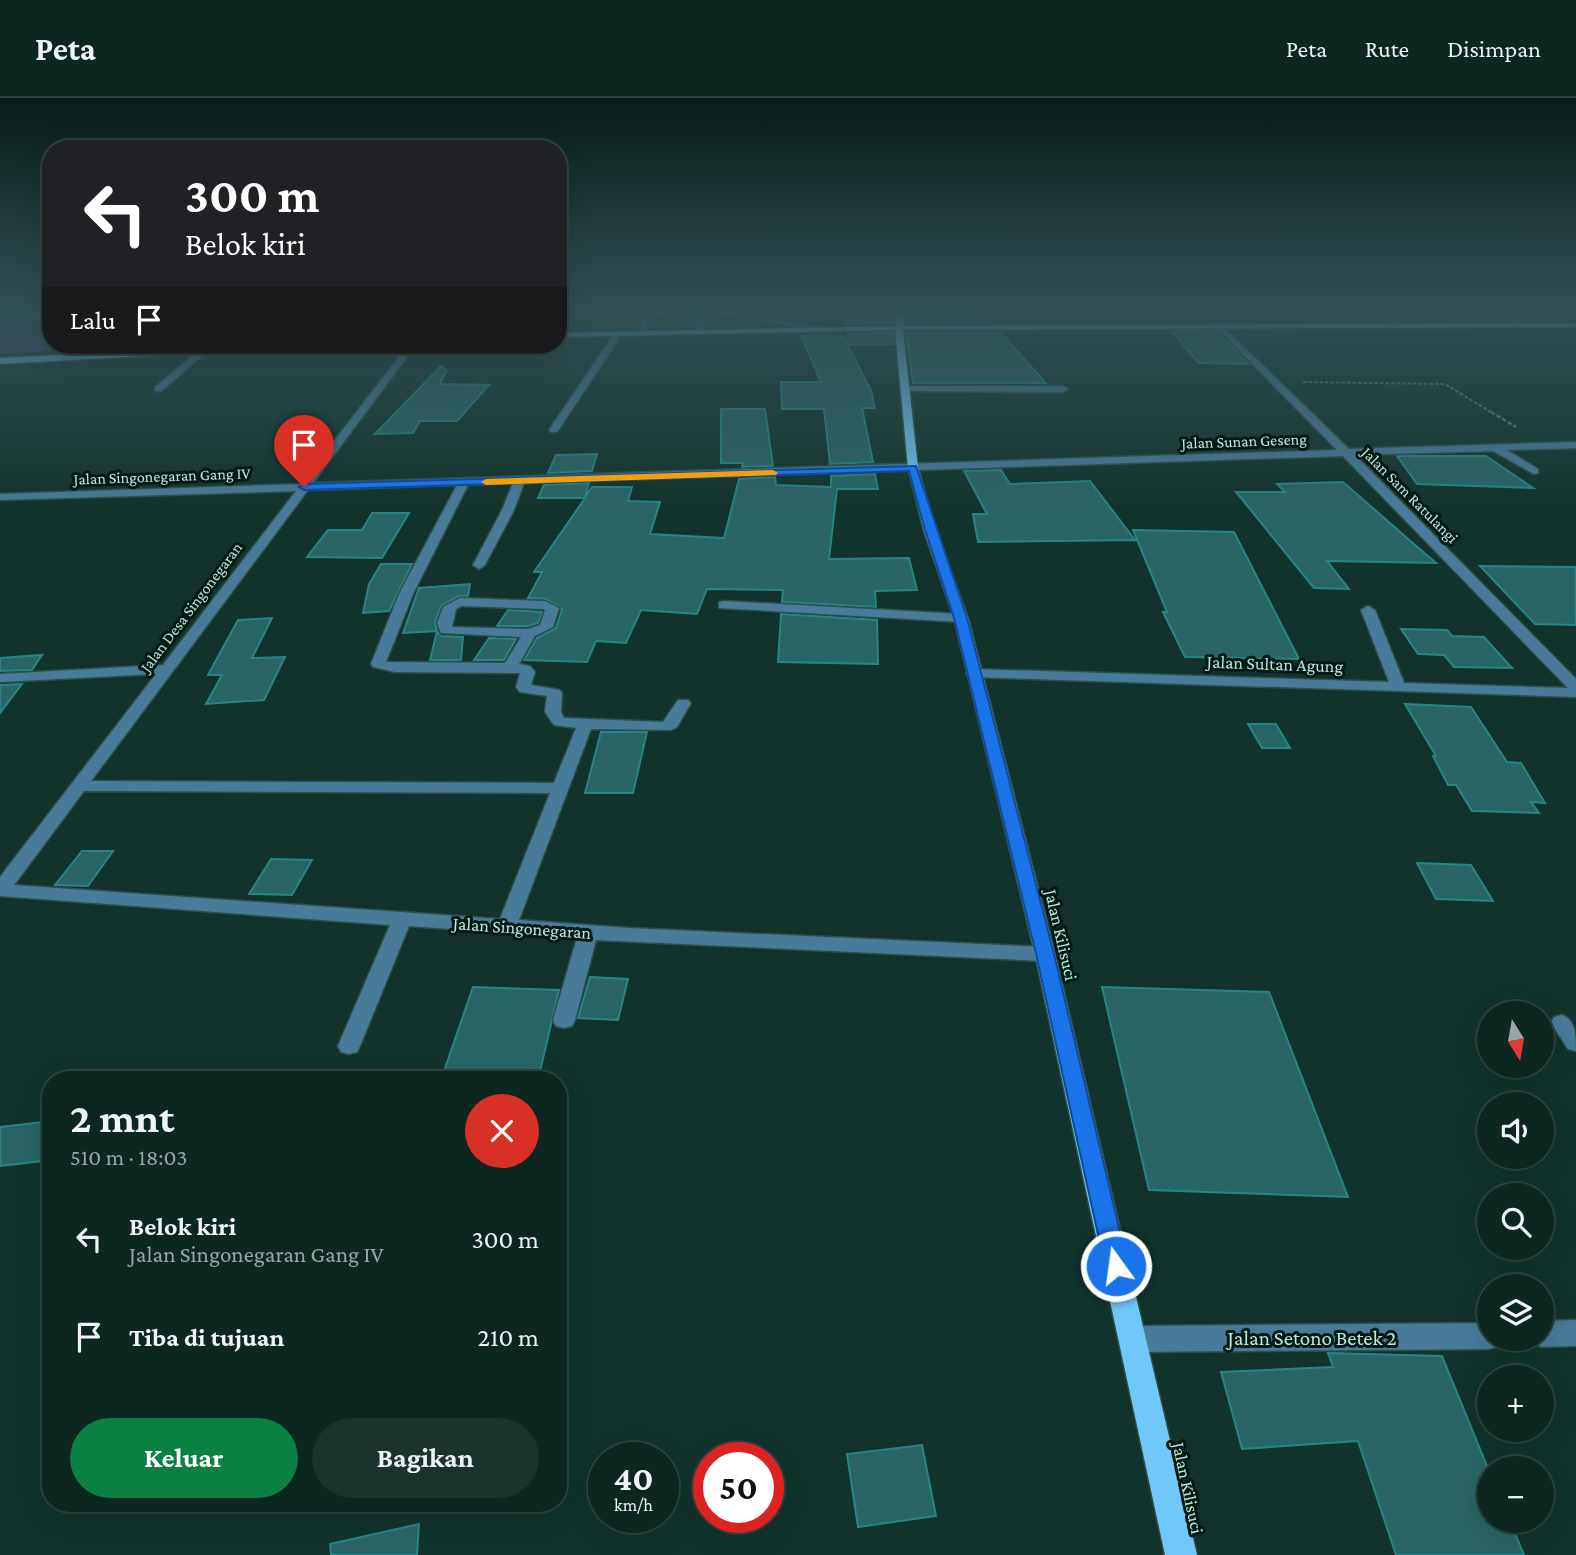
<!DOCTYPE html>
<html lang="id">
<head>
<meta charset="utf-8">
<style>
  :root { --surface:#0d2620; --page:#1b322d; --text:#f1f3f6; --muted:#9aa5a5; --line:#2d433e; --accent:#0b8043 }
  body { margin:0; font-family:"Crimson Pro",serif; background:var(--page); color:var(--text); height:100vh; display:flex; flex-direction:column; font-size:26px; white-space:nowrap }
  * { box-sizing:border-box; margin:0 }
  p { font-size:23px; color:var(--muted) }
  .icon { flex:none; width:38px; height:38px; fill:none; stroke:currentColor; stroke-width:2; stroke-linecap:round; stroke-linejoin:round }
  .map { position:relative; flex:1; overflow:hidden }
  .panel { position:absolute; left:42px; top:973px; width:525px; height:441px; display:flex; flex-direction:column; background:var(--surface); border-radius:28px; box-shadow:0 7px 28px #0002,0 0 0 2px var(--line) }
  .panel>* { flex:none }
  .banner { position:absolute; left:42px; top:42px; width:525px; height:214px; border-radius:28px; box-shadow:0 7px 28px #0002,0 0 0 2px var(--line); background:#202124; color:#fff; overflow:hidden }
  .needle { width:46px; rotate:169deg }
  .fabs { position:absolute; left:1477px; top:903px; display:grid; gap:14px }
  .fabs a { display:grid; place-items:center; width:77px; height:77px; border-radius:50%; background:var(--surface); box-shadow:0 7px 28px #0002,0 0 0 2px var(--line); font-size:35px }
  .speed { position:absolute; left:588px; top:1344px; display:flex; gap:14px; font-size:35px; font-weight:700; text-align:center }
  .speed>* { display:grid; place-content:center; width:91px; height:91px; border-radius:50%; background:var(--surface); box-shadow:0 7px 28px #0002,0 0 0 2px var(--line); line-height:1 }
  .speed small { font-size:18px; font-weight:400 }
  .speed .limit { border:10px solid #d22; background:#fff; color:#111 }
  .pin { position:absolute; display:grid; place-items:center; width:60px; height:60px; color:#fff; margin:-72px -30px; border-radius:50% 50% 50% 0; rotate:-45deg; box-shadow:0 0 7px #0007 }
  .pin .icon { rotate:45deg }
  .me { position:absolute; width:77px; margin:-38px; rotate:346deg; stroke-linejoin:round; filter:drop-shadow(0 0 5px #0008) }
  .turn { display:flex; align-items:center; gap:24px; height:147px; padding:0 28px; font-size:32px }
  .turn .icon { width:91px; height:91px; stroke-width:2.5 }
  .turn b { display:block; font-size:49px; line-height:60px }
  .then { display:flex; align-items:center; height:66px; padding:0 28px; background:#0003; gap:14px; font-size:26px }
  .round { display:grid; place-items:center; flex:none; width:74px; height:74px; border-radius:37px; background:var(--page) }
  .head { display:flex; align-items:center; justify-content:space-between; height:119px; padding:0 28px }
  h1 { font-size:42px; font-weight:700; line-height:52px }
  .primary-button { display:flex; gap:14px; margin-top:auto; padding:14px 28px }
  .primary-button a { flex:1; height:80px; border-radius:42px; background:var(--accent); color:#fff; font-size:28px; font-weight:700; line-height:80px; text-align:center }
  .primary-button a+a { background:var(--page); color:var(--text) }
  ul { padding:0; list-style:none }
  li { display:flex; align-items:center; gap:21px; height:98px; padding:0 28px }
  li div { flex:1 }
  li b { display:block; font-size:26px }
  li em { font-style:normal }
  header { display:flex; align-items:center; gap:42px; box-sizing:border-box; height:98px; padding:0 35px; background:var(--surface); border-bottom:2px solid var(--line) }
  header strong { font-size:33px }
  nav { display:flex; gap:38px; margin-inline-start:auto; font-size:24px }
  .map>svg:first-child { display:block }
  .green { fill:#4c3c72 }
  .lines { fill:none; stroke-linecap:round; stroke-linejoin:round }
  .river { fill:#0e8670; fill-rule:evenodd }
  .building { fill:#2a6565; stroke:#268686; stroke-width:2 }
  .minor-casing { stroke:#2c5047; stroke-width:3 }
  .major-casing { stroke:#2c5047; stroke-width:3 }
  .path-far1 { stroke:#598176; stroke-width:2; stroke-dasharray:3.5 2; stroke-linecap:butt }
  .path { stroke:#598176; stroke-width:2.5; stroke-dasharray:4.5 2; stroke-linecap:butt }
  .minor { fill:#477b99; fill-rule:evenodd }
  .major { fill:#70c7f9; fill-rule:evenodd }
  .route { fill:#1a73e8; stroke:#114b97; stroke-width:2 }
  .slow { fill:#f59e0b }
  .labels { text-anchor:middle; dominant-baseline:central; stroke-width:6; stroke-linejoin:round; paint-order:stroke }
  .far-street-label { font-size:16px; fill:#b9e9db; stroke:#031914 }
  .street-label { font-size:18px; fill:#b9e9db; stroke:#031914 }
  .near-street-label { font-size:21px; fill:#b9e9db; stroke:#031914 }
</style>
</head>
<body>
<header>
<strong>Peta</strong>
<nav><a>Peta</a><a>Rute</a><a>Disimpan</a></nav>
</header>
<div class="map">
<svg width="1576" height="1457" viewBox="0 0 1576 1457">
  <rect width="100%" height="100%" fill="#11332b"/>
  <path class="green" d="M0,210L51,211V247L136,248L0,256Z"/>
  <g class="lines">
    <path class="river" d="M0,210H51V221L0,220Z
      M637,210H714L710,219C690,224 660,220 640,215Z"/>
  </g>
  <path class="building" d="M916,210H979L992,225H906L907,219H918Z
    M844,218L893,219V225L845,226Z
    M1172,233H1216L1248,266L1198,265Z
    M1000,234L1046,285H913L906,235Z
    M893,235L894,246L849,247L847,236Z
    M801,238H843L871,292L875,310H862L873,364L830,366L824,311H782L781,284H821Z
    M441,268L447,272L440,286L489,287L457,323H420L413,335L375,336Z
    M721,311H765L773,368L742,369L743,365H721Z
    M597,356L592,373L548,375L556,357Z
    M1397,358H1486L1533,390L1417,386Z
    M1001,372L1010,386L1090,383L1135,442L978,444L973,416H987L964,373Z
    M875,376L878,391H837L829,461L909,460L917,492L875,493L876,509L782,504L783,492L707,491L697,516L641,512L626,545L596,543L587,564L524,562L537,540L556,530L562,511L546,501L528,500L542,474H534L585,400H538L544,387L589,385L585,399L592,389H632L628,403L660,404L650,436L724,440L739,381L775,379L776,387L831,389V378Z
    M1343,384L1407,440L1436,465L1327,463L1349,491L1314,490L1236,394H1285L1277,386Z
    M372,415H409L382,460L307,459L328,432H362Z
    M1133,432L1234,434L1299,561L1185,559L1163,514H1167Z
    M381,466H412L389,513L363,515L369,486Z
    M1480,468L1576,469V527L1535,526Z
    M470,486L468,498H459L441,508L435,524L437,533L403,535L419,490Z
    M508,512L542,514L538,525L528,528H497Z
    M781,516L877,522L878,566L778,564Z
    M272,520L252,560L285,559L264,602L206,606L222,577H208L238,522Z
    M1401,531L1447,532L1452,538L1484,539L1512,570L1454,569L1444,557L1418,556Z
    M437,533L441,538L463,539L461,562H430Z
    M489,540L516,541L504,562H474Z
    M42,557L32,572L0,573V560Z
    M22,586L0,615V587Z
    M1405,606L1471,609L1507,664L1521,665L1545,705L1531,704L1539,715L1472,713L1456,687H1448L1433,658H1436Z
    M1248,626H1276L1290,650H1262Z
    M601,634H647L633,695H585Z
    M82,753H113L88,788L55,787Z
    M271,761L312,762L292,797L249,796Z
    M1417,765L1471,767L1493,803L1436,801Z
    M590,879L628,881L618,922L578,920Z
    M473,889L559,892L538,982H441Z
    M1102,889L1269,894L1348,1099L1149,1092Z
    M51,1023V1062L0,1068V1029Z
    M1328,1255L1442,1258L1489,1373V1423H1510L1524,1457H1396L1358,1343L1242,1351L1221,1274L1333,1269Z
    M922,1347L936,1418L858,1429L847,1356Z
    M419,1426L417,1457H331L330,1446Z"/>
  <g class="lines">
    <g class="minor-casing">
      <path id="minor" d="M696,210H712L822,231L818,233Z
        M1368,210H1377L1403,227L1396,229Z
        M1485,210H1494L1526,227L1519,229Z
        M1563,210L1576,211V216L1564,212Z
        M654,213L702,215L705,233L701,235L697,233L695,219L654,217L650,218L645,236H639L643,217Z
        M1219,225L1349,351L1576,344V350L1507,352L1538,371V375L1534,376L1493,353L1355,357L1576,581V599L973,579L966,575L973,571L1389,584L1361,512L1368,508L1375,512L1404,585L1568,590L1343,358L524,385L514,412L485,467L479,471L473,467L502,412L513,385L468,387L413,496L386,564L505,565L521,539L441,535L437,525L443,509L460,500L545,503L559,510L553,529L535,538L519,566L530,568L535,574L531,587L560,592L562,595L561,614L564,620L663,624L678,602H688L691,605L677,629L671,632L591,631L519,822L629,830L1045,849L1052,851L1055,856L1052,861L1045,863L596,842L575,922L572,928L564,930L556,928L553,922L577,840L409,828L360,948L357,954L349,956L341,954L338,948L390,827L0,798V779L156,576L0,584V576L163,567L296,393L0,402V396L301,386L408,247H416L313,385L1337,352L1216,229ZM457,387L399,496L371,566L373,569L395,574L520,575L516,589L520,594L547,598L545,614L554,627L576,630L554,685L91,683L308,392ZM462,508L543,511L545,512L540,527L528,531L452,529L456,511ZM84,693L550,695L500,821L14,787Z
        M616,233L623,235L557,334H551L549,332Z
        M202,250L209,252L161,293H155V289Z
        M906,288H1063L1068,291L1063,294L903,293L901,291Z
        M724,503L961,516L968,520L961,524L719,510V504Z
        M1562,917C1576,922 1576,938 1576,953L1568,951L1551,925L1554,919Z
        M1576,1222V1248L1542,1249L1532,1245L1530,1241H1542V1223Z
        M1489,1225V1241H1502L1499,1248L1489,1251L1134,1254L1124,1251L1120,1241L1124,1231L1134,1228Z"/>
    </g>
    <g class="major-casing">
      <path id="major" d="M897,210H905L903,228L1576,225V229L903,232L918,370L936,433L968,520L1055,856L1197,1457H1165L1035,856L954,520L924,433L908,370L895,232L558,239V235L895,228Z
        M263,247H309L305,249L0,266V260Z"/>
    </g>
    <path class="path-far1" d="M1303,284L1445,286L1494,316"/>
    <path class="path" d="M1491,314L1516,329"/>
    <use href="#minor" class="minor"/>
    <use href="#major" class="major"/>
  </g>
  <linearGradient id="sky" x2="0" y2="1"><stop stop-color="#091c18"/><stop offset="0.51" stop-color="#325055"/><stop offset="1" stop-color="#325055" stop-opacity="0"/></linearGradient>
  <rect width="1576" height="414" fill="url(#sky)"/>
  <path class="route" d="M916,368L967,520L1054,856L1128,1168L1125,1176L1116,1179L1108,1176L1105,1168L1036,856L954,520L925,432L909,373L304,392L299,389L304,386Z"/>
  <path class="slow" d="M773,372L778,375L776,377L486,387L481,384L486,381Z"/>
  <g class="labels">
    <g class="far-street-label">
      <text transform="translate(1244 343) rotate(-2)">Jalan Sunan Geseng</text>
      <text transform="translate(162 378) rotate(-2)">Jalan Singonegaran Gang IV</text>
      <text transform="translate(1410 397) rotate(45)">Jalan Sam Ratulangi</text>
      <text transform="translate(191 509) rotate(-53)">Jalan Desa Singonegaran</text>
    </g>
    <g class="street-label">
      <text transform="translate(1275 566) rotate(2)">Jalan Sultan Agung</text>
      <text transform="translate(522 830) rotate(4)">Jalan Singonegaran</text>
      <text transform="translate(1061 837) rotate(77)">Jalan Kilisuci</text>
      <text transform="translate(1188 1390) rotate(78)">Jalan Kilisuci</text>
    </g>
    <g class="near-street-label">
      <text x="1312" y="1240">Jalan Setono Betek 2</text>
    </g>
  </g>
</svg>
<div class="fabs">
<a><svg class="needle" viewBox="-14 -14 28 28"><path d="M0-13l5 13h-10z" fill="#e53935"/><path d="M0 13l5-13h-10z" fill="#9aa5a5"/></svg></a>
<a><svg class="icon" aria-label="sound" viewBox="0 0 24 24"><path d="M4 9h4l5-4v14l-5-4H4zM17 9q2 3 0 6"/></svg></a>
<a><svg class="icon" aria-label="search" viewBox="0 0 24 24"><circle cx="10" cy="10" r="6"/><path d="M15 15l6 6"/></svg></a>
<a><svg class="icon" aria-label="layers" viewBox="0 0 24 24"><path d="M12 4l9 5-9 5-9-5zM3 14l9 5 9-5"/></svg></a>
<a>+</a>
<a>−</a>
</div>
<div class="speed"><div>40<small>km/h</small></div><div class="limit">50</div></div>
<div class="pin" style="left:304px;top:389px;background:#d93025"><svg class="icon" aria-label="arrive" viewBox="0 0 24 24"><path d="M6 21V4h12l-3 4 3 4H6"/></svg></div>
<svg class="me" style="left:1116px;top:1168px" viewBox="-20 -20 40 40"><circle r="17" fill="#1a73e8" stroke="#fff" stroke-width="3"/><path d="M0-11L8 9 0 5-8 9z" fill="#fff"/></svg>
<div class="banner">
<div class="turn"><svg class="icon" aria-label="left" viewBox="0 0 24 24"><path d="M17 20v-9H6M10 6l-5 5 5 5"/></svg><div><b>300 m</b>Belok kiri</div></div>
<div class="then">Lalu<svg class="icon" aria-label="arrive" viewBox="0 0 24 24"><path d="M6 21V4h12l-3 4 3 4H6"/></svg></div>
</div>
<section class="panel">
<div class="head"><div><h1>2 mnt</h1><p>510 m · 18:03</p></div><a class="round" style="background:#d93025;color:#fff"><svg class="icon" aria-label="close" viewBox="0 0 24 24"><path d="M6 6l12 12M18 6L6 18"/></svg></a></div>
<ul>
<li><svg class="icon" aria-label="left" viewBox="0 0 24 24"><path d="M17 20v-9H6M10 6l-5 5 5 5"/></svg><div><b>Belok kiri</b><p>Jalan Singonegaran Gang IV</p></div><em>300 m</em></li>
<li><svg class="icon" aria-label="arrive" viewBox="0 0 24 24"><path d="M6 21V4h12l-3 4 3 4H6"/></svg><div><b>Tiba di tujuan</b></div><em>210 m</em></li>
</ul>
<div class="primary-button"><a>Keluar</a><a>Bagikan</a></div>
</section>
</div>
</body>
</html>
